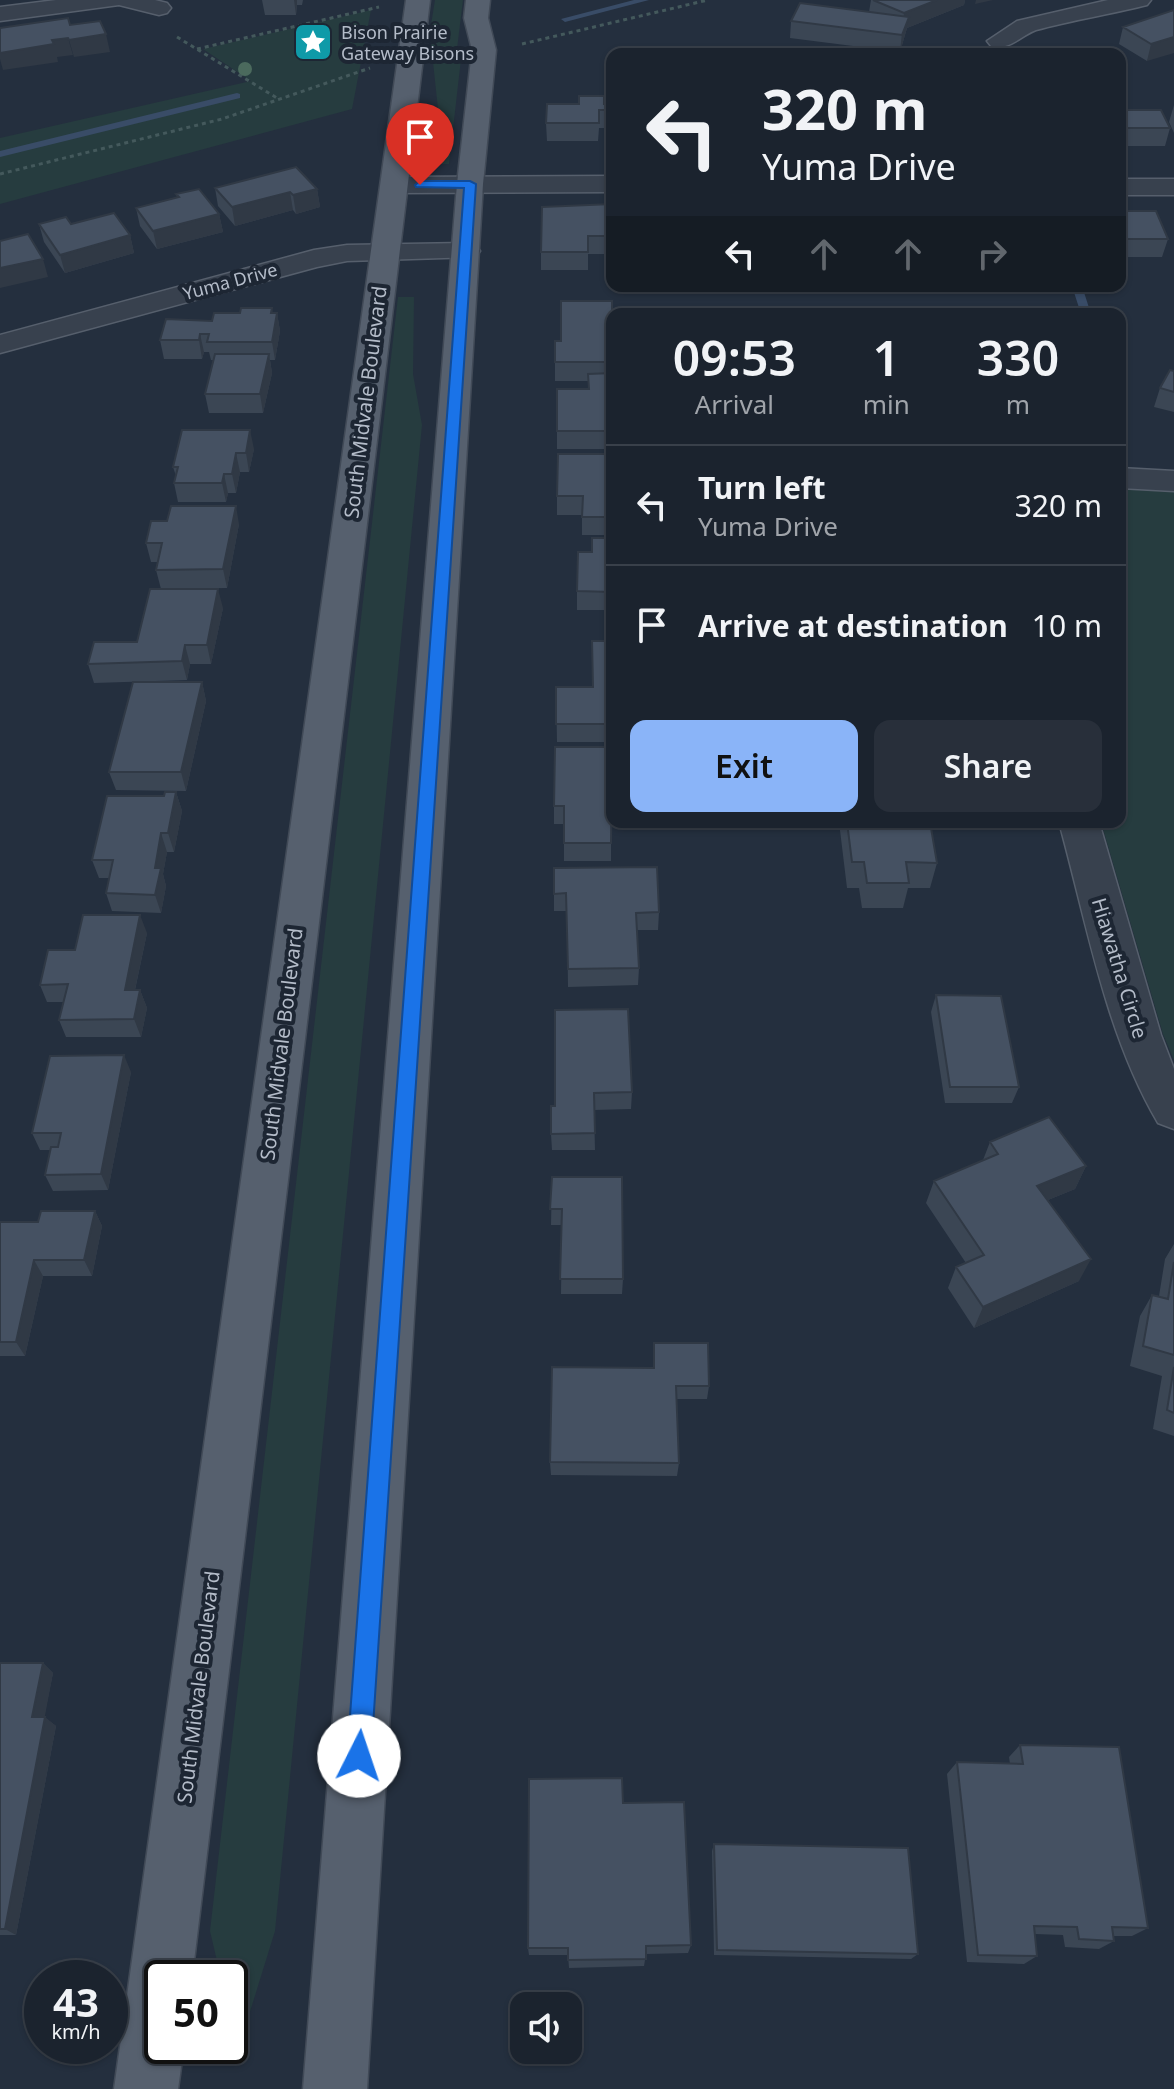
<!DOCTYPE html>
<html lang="en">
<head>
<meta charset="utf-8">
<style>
  :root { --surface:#1b232e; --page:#282f3a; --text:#f1f3f6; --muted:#a0a4aa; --line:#39404a; --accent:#8ab4f8 }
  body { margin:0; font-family:"Noto Sans",sans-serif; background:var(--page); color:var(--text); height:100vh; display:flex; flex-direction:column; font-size:30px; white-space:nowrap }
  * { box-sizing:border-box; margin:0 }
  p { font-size:26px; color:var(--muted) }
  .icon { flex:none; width:44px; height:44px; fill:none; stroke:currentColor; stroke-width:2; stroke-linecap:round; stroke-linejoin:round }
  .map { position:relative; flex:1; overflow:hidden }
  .panel { position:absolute; left:606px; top:308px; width:520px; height:520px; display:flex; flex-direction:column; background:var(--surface); border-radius:16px; box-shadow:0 2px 6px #0004,0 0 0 2px var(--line) }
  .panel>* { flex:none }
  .hud { position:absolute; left:606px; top:48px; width:520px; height:244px; border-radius:16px; box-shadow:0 2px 6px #0004,0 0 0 2px var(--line); background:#1b232e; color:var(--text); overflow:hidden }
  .tools { position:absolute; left:510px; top:1992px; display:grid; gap:16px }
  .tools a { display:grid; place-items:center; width:72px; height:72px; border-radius:16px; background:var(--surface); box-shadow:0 2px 6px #0004,0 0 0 2px var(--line); font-size:40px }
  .speed { position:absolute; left:24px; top:1960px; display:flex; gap:16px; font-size:40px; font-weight:700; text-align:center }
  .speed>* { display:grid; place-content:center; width:104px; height:104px; border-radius:50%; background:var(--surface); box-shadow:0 2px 6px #0004,0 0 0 2px var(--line); line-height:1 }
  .speed small { font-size:20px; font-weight:400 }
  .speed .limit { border:4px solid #111; border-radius:12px; background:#fff; color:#111 }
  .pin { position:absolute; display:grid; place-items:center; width:68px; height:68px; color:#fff; margin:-82px -34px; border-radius:50% 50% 50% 0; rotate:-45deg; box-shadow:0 0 8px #0007 }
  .pin .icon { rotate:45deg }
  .me { position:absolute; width:88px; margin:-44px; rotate:4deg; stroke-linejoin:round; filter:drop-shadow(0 0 6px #0008) }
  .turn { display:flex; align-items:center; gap:28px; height:168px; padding:0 24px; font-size:36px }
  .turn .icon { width:104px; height:104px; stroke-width:2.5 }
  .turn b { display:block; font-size:56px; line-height:68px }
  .lanes { display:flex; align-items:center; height:76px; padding:0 24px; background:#0003; justify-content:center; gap:40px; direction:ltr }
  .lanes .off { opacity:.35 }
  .eta { display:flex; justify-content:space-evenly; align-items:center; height:136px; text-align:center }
  .eta b { font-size:48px; font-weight:600; line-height:56px }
  .primary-button { display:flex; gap:16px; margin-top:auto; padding:16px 24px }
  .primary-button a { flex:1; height:92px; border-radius:16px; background:var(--accent); color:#111; font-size:32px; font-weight:600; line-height:92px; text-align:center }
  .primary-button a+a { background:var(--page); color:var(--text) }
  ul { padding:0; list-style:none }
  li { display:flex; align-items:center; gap:24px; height:120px; padding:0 24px; border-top:2px solid var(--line) }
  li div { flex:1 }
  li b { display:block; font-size:30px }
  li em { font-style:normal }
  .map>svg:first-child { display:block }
  .green { fill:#263c3f }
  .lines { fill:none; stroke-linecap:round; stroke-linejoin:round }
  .stream { fill:#394c67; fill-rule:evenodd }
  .minor-casing { stroke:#565f6c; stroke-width:3 }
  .major-casing { stroke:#414a57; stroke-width:3 }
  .path { stroke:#44595c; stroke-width:3; stroke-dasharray:4 4; stroke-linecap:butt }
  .minor { fill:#38414e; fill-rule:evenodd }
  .major { fill:#56606e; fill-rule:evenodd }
  .tree { fill:#4b6a5d }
  .wall { fill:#3b4654 }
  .shaded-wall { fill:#303945 }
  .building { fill:#455162; stroke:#303945; stroke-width:2 }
  .route { fill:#1a73e8; stroke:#114b97; stroke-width:2 }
  .labels { text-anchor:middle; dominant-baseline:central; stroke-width:8; stroke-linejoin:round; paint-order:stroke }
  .far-poi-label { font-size:18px; fill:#b4bcc9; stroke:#1d2633; text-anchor:start }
  .far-street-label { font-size:18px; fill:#b4bcc9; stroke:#1d2633 }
  .street-label { font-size:20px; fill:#b4bcc9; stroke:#1d2633 }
</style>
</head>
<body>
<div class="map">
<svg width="1174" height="2089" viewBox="0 0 1174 2089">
  <rect width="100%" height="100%" fill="#242f3e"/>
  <path class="green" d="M435,0H463L457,49L432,53L430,31Z
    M371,10L352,109L0,204V138L251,81L203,49Z
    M461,59L449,164H434L438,109L433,62Z
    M398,297H414L413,374L422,425L275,1931L239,2047L230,2012V1978H221L210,1931Z
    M1120,489L1174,492V1060L1163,1034L1101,822H1120Z"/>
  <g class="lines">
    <path class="stream" d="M634,0H649L565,22L561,19Z
      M237,93L240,94V98L0,157V151Z
      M1072,286H1082L1091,314H1081Z"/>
    <g class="minor-casing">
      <path id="minor" d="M56,0H155L167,3L171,8L167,13L159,15L119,5L0,21V7Z
        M1108,0H1151L1147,5C1111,14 1073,20 1036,30C1020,36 1009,51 991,46L987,41L1017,21Z
        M612,176V192L395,193L385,191L382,185L385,179L395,177Z
        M1120,179H1174V195H1120Z
        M466,243L476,245L480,251L476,257L347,261L317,267L0,353V335L314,250L347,245Z
        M1120,468L1174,471V491L1120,488Z
        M1059,822H1099L1161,1035L1174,1069V1129L1158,1123C1105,1033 1087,923 1059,822Z"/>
    </g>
    <g class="major-casing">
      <path id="major" d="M406,0H430L192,1978H162V2046H184L178,2089H114Z
        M466,0H490L488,18L496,50L483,184L367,2089H303L457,184L472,50L464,18Z"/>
    </g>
    <path class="path" d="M177,37L277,98
      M522,44L708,0
      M197,49L379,7
      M0,174L222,119L370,68"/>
    <use href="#minor" class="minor"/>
    <use href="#major" class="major"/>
  </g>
  <circle class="tree" cx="245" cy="69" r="7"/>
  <path class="wall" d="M262,0H303L302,5H297L296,15H265Z
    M871,0H965L964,5L907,28L900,52L790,38L791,21L869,12Z
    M1174,10L1147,61L1119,44L1123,27Z
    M579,104H612V135H610L611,128H599L598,141H547L546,123Z
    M1120,104L1122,110L1170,128L1165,146H1120Z
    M1174,105V133L1169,122Z
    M215,188L317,189L320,207L296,214L293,210L235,226L218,206Z
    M176,194L219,214L223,232L157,249L140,226L136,208L177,197Z
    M612,204V254H588V270H541V252Z
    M1120,211L1168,239L1162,257H1120Z
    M39,224H71L130,235L134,253L65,273L44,242Z
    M273,313H277L280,331L275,360H270L272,373L263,413H209L205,394L213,360H211L209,352H204L202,359H164L160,340L212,321Z
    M612,314V449H557V389H588V381H555V341H561Z
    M1174,371V412L1154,407L1160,388Z
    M254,449L249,472H240L236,493H228L226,502H178L174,483L176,476L173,467Z
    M608,476H612V535H582V515H557V496Z
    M239,524L227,588L161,589L156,570L158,562H151L146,543Z
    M612,538V610H577V591L592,552Z
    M223,608L211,664H190L187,680L94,683L88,664L137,642Z
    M612,641V742H557L556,687H593Z
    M202,682L206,701L186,791L116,790L109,772Z
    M611,772H612V822H661V827H611V861H564V824H554V806Z
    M176,792L182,811L174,852H167L163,874L166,886L161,913L112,911L106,893L109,878H99L92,860L164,796Z
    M839,822H930L937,863L930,888H908L903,908H862L859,888H847Z
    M554,868L659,912L658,930H637L639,968L638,985L568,987L567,911H554Z
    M147,933L135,990H140L147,1008L141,1037H66L59,1020L63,1002H47L40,985L75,950Z
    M936,995L1019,1087L1012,1103H945L931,1012Z
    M555,1010L632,1092L631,1109L594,1110L595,1150H552L551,1134L555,1106Z
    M131,1072L108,1190L53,1191L45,1175L50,1150H40L32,1133Z
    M990,1142L1086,1166L1075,1189L1048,1200L1079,1281L974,1328L948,1288L956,1267L966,1263L926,1203L934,1181L983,1160Z
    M552,1177L623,1279L622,1294H561L562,1225H551Z
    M95,1211L102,1226L92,1276H43L25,1356H0V1222H38Z
    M1174,1244V1436L1153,1429L1162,1376L1130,1366L1140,1316L1152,1295L1159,1296L1165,1259Z
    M654,1343L709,1386L707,1399H676L679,1463L677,1476L551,1475L550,1462L653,1368Z
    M0,1663H43L53,1673L44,1717L56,1726L16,1935H0Z
    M1020,1745L1148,1928L1132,1936H1113L1114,1941L1099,1949L1065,1947L1063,1935L1035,1934L1037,1956L1024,1964L967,1962L947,1774L957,1762L1010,1764L1009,1757Z
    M623,1803L691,1945L688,1953L646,1954L644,1966L569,1968L568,1955H529L528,1948Z
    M714,1844L918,1954L911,1959L714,1955L712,1851Z"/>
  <path class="shaded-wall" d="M294,0H297V5L296,15Z
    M937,0H965L964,5L907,28L900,52L904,13Z
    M976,0H993L975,4Z
    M106,34L110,52L74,57L69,40Z
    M1174,37V53L1147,61L1151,44Z
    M68,38L73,55L57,57L58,62L3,70L0,59V53L52,40Z
    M317,189L320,207L296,214L293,195Z
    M290,192L293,210L235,226L232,207Z
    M219,214L223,232L157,249L153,231Z
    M130,235L134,253L65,273L60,255Z
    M43,259L48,277L0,288V268Z
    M272,308L275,325L277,313L280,331L275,360L272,342L271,313Z
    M200,334L204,352L202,359L199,340Z
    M269,354L272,373L263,413L260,394Z
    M250,430L254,449L249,472L246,453Z
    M236,453L240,472L236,493L232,474Z
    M224,474L228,493L226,502L222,483Z
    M236,506L239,524L227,588L223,569Z
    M218,589L223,608L211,664L207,645Z
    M185,645L190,664L187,680L182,661Z
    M202,682L206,701L186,791L181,772Z
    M176,792L182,811L174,852L168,833Z
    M161,833L167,852L163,874L166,886L161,913L155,895V868Z
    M140,915L147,933L131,1008L125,990Z
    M140,990L147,1008L141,1037L134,1019Z
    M124,1055L131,1072L108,1190L101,1174Z
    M1086,1166L1075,1189L1028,1208L1037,1186Z
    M95,1211L102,1226L92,1276L84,1260Z
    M1091,1259L1079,1281L974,1328L983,1307Z
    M34,1260L43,1276L25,1356L16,1342Z
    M43,1663L53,1673L43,1726L32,1717Z
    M45,1717L56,1726L16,1935L5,1929Z"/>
  <path class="building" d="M873,0H937L904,13Z
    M800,3L909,17L902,35L791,21Z
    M1174,10V37L1151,44L1123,27Z
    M68,18L70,25L100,21L106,34L69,40L68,38L52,40L54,44L0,53V28Z
    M579,96H604V104H612V117H611V110H599V123H546L547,104H579Z
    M1120,104L1122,110H1161L1170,128H1120Z
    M296,167L317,189L293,195L290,192L232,207L215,188Z
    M199,189L219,214L153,231L136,208L179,197L176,194Z
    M612,204V236H588V252H541L542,207Z
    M1120,211H1156L1168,239H1120Z
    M114,213L130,235L60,255L39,224L66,217L71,224Z
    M28,234L43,259L0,268V241Z
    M561,301H612V362H555V341H561Z
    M241,308H272L271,313H277L272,342H207L209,334H200L199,340H160L166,319L212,321L214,313H240Z
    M215,354H269L260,394H205Z
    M1170,370L1174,371V392L1160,388Z
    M612,373V431H557V389H589L588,374Z
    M182,430H250L246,453H236L232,474H224L222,483H174L178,467H173Z
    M558,454H608V476H612V517H582L583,496H557Z
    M171,506H236L223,569L156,570L162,543H146L151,521H167Z
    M592,538H612V592L577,591L578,552H592Z
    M150,589H218L207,645H185L182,661L88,664L94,642H137Z
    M592,641H612V724H556V687H593Z
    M133,682H202L181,772H109Z
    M555,747H610L611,772H612L611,843H564V806H554Z
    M165,792H176L168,833H161L155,868H161L155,895L106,893L113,860H92L107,796H164Z
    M847,822H930L937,863L906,862L909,883H867L864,862H852Z
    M657,867L659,912L636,913L639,968L568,969L566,893L554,894V868Z
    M83,915H140L125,990H140L134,1019L59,1020L68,984L40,985L48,950H75Z
    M936,995L1001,996L1019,1087H950Z
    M628,1009L632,1092L594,1093L595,1133L551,1134V1106H555V1010Z
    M124,1055L101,1174L45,1175L51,1147H58L61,1133H32L50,1056Z
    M1049,1117L1086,1166L1037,1186L1091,1259L983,1307L956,1267L984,1255L934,1181L998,1154L990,1142Z
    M552,1177H622L623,1279H560L562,1209H550Z
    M41,1211H95L84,1260H34L16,1342H0V1222H38Z
    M1174,1262V1355L1143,1346L1152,1295L1168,1299Z
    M654,1343H708L709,1386H676L679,1463L550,1462L552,1367L654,1368Z
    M1174,1367V1413L1167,1410Z
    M0,1663H43L32,1717H45L5,1929H0Z
    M1020,1745L1119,1747L1148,1928L1112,1927L1114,1941L1079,1939L1077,1927L1034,1926L1037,1956L978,1955L957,1762L1023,1764Z
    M622,1778L623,1803L684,1802L691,1945L646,1946V1959L568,1960V1948H528L529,1779Z
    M714,1844L908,1848L918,1954L717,1950Z"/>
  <path class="route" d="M420,181H470L476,184L371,1756L367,1765L359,1768L350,1765L347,1756L464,188L416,187L415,185Z"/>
  <defs>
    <g id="sight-square" transform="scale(2)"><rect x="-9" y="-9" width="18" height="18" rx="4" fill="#0f9aa8" stroke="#1d2633"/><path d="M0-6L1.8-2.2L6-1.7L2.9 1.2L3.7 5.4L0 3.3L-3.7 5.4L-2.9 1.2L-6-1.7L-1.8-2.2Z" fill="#fff"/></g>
  </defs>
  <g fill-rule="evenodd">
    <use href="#sight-square" x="313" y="42"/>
  </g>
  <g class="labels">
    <g class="far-poi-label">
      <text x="341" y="32">Bison Prairie<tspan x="341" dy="21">Gateway Bisons</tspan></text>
    </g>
    <g class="far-street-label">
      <text transform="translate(230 281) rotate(-15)">Yuma Drive</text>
    </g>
    <g class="street-label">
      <text transform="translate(365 402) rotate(-83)">South Midvale Boulevard</text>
      <text transform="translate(1120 968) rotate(73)">Hiawatha Circle</text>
      <text transform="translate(281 1044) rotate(-83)">South Midvale Boulevard</text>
      <text transform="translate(198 1687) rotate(-83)">South Midvale Boulevard</text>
    </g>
  </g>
</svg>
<div class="tools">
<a><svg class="icon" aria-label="sound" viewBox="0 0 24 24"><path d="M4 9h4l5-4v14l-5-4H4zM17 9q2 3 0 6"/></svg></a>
</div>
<div class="speed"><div>43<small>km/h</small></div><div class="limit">50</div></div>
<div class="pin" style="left:420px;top:185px;background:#d93025"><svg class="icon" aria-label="arrive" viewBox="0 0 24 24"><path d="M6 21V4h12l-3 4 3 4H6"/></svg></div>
<svg class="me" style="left:359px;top:1756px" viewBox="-20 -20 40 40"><circle r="19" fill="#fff"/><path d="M0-13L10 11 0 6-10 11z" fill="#1a73e8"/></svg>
<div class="hud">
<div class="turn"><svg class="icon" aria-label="left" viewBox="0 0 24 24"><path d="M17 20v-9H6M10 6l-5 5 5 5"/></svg><div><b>320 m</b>Yuma Drive</div></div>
<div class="lanes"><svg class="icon" aria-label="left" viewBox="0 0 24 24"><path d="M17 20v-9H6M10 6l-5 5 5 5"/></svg><svg class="icon off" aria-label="ahead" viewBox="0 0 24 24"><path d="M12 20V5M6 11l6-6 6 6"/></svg><svg class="icon off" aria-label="ahead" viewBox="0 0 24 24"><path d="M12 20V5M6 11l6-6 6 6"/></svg><svg class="icon off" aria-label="right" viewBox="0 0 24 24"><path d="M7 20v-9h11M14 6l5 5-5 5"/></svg></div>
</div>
<section class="panel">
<div class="eta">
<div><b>09:53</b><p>Arrival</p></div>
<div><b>1</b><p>min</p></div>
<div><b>330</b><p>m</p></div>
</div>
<ul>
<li><svg class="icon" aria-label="left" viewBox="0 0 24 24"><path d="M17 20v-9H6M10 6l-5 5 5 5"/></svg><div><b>Turn left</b><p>Yuma Drive</p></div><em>320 m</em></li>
<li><svg class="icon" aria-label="arrive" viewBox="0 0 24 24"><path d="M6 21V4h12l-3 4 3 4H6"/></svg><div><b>Arrive at destination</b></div><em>10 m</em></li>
</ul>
<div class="primary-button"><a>Exit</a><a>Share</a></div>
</section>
</div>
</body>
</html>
